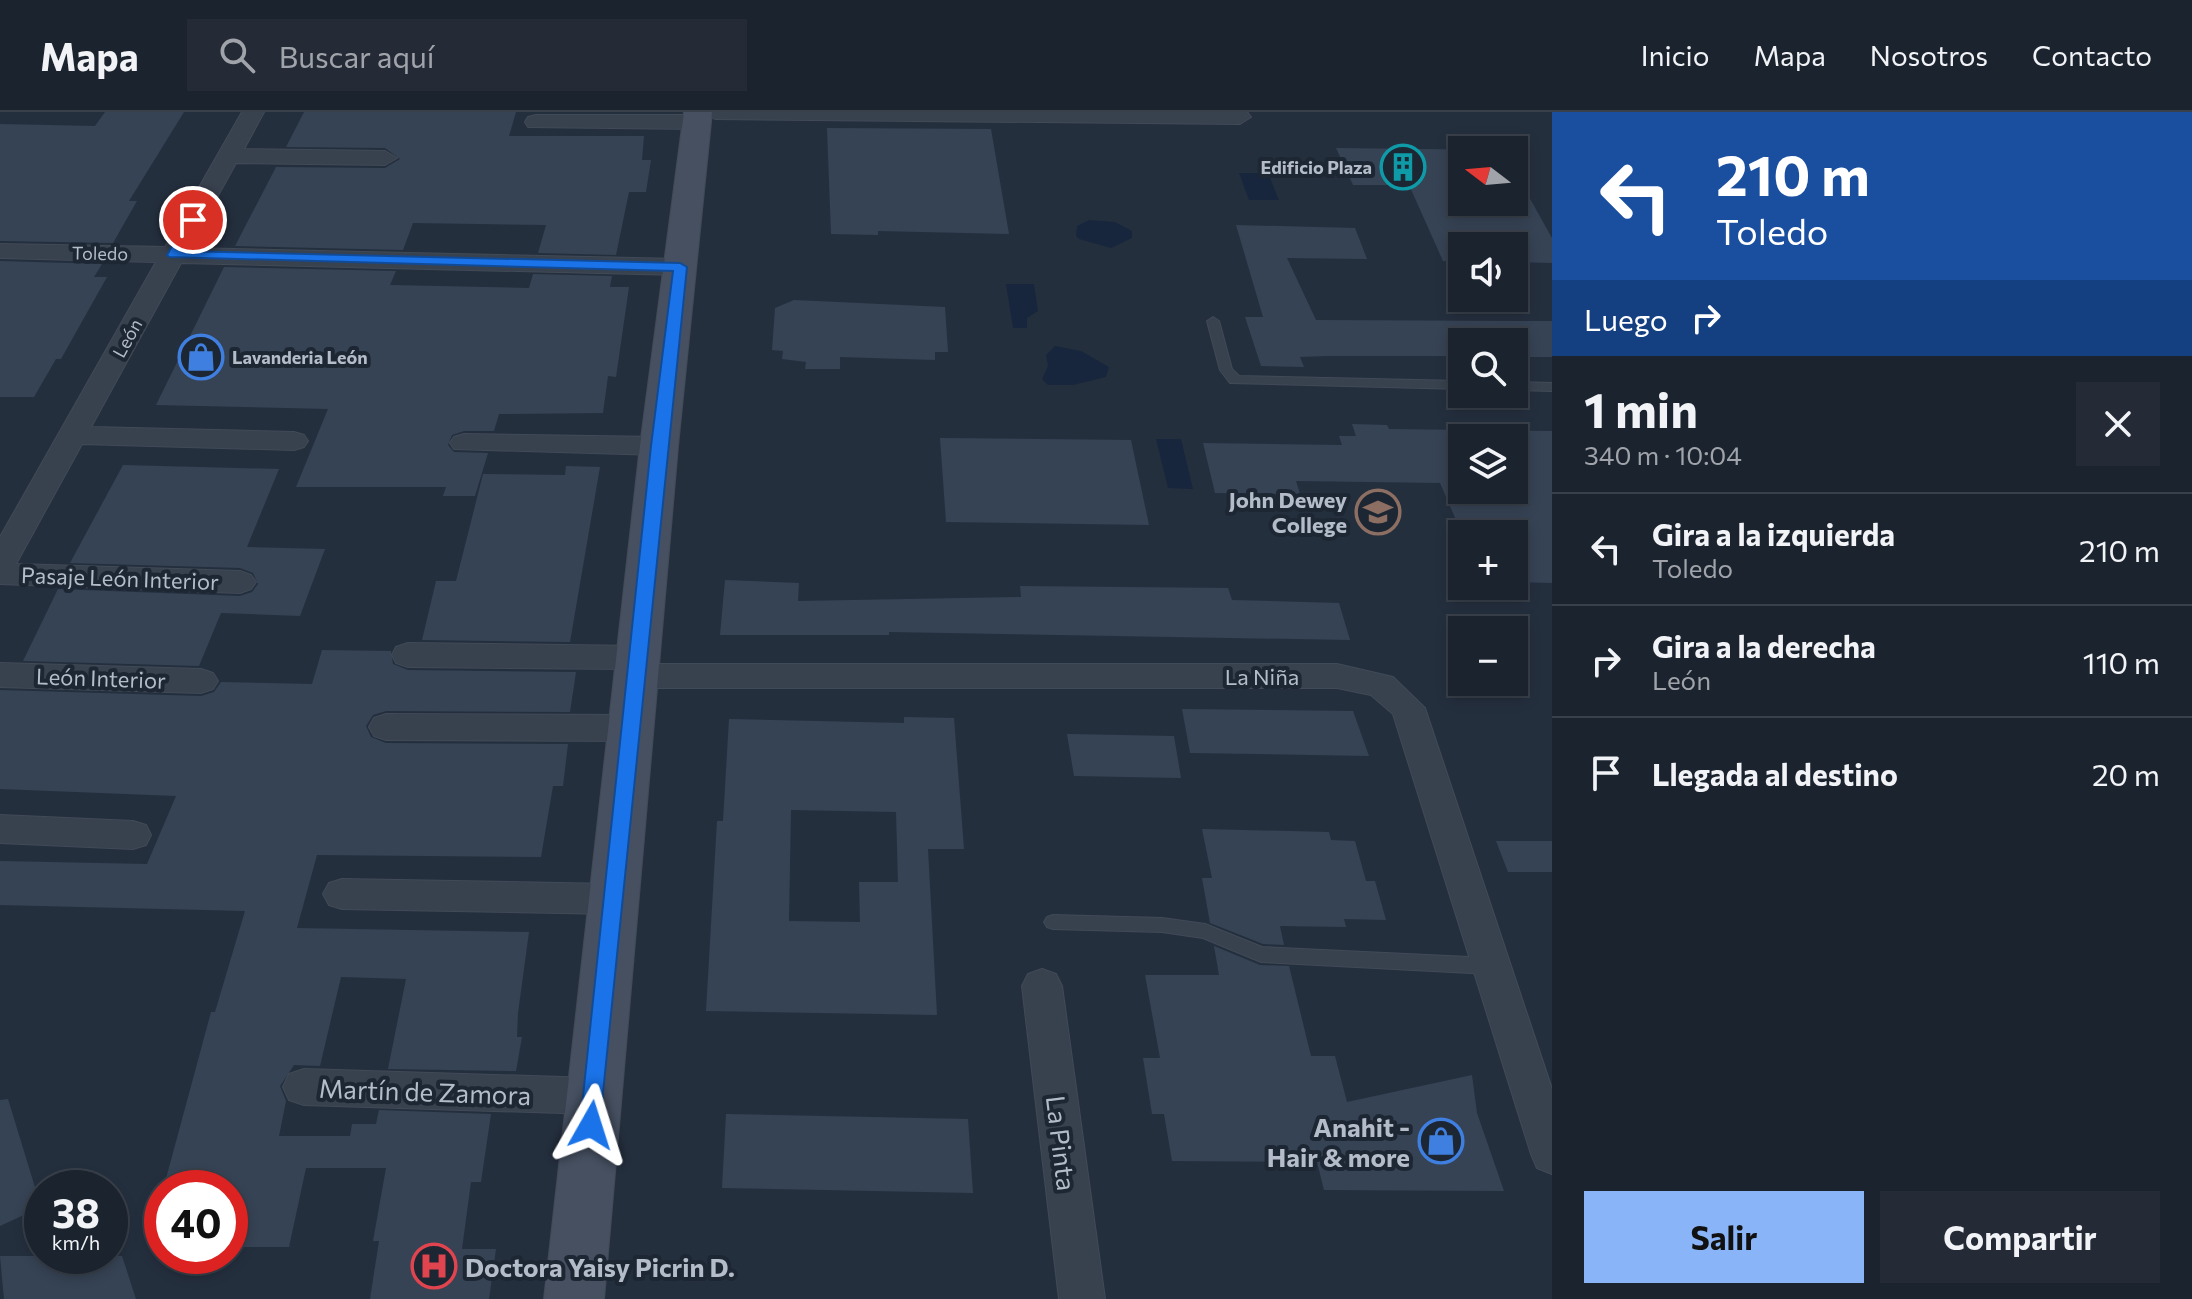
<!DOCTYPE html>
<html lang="es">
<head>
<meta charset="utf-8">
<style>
  :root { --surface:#1b232e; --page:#242b36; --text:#f1f3f6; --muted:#a0a4aa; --line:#39404a; --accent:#8ab4f8 }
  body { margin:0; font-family:Commissioner,sans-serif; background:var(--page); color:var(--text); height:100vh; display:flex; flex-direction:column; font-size:30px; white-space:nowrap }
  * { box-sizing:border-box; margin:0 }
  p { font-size:26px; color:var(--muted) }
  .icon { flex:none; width:44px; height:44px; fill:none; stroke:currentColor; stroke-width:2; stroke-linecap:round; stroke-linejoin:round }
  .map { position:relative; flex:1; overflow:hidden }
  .drawer { display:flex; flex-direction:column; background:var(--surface); width:640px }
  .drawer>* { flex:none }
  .banner { background:#1a4fa0; color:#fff; overflow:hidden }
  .needle { width:52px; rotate:286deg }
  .tools { position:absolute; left:1448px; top:24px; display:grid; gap:16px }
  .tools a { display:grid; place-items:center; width:80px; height:80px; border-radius:0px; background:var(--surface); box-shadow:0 4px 12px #0003,0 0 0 2px var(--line); font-size:40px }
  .speed { position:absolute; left:24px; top:1058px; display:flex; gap:16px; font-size:40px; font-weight:700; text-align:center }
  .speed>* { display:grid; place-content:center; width:104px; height:104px; border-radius:50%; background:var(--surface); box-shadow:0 4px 12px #0003,0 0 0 2px var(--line); line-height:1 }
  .speed small { font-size:20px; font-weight:400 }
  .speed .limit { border:12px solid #d22; background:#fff; color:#111 }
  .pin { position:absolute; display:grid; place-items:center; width:68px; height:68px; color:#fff; margin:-34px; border:4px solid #fff; border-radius:50%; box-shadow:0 2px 8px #0007 }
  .me { position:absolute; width:88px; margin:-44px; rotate:6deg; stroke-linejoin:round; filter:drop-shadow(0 0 6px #0008) }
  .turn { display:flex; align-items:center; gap:28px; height:168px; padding:0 32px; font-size:36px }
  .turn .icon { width:104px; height:104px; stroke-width:2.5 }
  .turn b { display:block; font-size:56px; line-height:68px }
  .then { display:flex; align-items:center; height:76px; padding:0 32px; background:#0003; gap:16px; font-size:30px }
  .round { display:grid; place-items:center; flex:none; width:84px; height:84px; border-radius:0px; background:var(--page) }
  .head { display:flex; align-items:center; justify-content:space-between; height:136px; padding:0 32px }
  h1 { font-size:48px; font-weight:700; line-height:60px }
  .cta { display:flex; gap:16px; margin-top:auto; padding:16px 32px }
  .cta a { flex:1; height:92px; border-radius:0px; background:var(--accent); color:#111; font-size:32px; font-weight:700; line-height:92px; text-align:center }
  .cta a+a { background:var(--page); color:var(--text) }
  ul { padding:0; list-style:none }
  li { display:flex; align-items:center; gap:24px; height:112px; padding:0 32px; border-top:2px solid var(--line) }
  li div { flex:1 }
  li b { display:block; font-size:30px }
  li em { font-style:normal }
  header { display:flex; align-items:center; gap:48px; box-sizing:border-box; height:112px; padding:0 40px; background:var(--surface); border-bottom:2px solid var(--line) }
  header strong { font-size:38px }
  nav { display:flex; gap:44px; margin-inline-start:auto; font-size:28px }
  .search { width:560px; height:72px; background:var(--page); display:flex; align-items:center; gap:20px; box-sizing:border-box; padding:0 28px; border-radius:0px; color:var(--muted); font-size:30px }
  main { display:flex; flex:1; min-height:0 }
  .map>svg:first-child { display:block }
  .water { fill:#17263c }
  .building { fill:#364354; fill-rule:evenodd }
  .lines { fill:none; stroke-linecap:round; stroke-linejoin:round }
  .lane-casing { stroke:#414a57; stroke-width:2 }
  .street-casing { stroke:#414a57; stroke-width:2 }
  .secondary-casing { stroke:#414a57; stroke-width:2 }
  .lane { fill:#38414e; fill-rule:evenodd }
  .street { fill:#38414e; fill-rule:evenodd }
  .secondary { fill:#465061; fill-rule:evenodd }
  .route { fill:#1a73e8; stroke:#114b97; stroke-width:2 }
  .labels { text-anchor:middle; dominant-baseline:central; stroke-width:8; stroke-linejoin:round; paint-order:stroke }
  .far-poi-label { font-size:18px; font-weight:bold; fill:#b4bcc9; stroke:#1d2633; text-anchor:end }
  .far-street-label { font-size:18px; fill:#b4bcc9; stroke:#1d2633 }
  .poi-label { font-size:22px; font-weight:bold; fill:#b4bcc9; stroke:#1d2633; text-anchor:end }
  .street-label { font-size:22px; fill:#b4bcc9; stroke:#1d2633 }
  .near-street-label { font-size:26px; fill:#b4bcc9; stroke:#1d2633 }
  .near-poi-label { font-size:26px; font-weight:bold; fill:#b4bcc9; stroke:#1d2633; text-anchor:end }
</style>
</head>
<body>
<header>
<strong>Mapa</strong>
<div class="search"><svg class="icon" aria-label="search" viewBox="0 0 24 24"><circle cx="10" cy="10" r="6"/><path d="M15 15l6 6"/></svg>Buscar aquí</div>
<nav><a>Inicio</a><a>Mapa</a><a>Nosotros</a><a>Contacto</a></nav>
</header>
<main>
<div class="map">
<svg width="1552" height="1187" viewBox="0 0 1552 1187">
  <rect width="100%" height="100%" fill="#242f3e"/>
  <path class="water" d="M1239,61H1268L1279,88H1249Z
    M1089,108L1115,110L1132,119V126L1111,136L1079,127L1076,124L1077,114Z
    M1006,172H1034L1038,199L1027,206V216H1013Z
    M1055,234L1081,239L1109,255L1106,265L1073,273H1048L1042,267L1048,254L1046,243Z
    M1156,327H1181L1193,377L1168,376Z"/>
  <path class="building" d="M105,0H184L129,89H137L113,131L0,129V12L95,14Z
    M304,0H516L509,24H644L642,48H651L646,80H629L616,143L538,141L546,113L413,111L403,138L235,134L276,55L385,56L400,47L385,36L286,35Z
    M827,16L991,17L1009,122L878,119V123L831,122Z
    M1336,36L1503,38H1462V90H1514V58L1552,126V151L1514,150V134H1462V149H1443L1409,73H1353Z
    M1236,113L1355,116L1367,147L1287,146L1316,208L1552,209V245H1514V230H1462V244H1325L1300,245L1304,255L1261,254L1245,205H1263Z
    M0,149L102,152L94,165H107L61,247H56L34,285H0Z
    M224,155L396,159L390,173L529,176L533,162L612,164L610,175H629L616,265L608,264L603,301L499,302L494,319H464L452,323L448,333L454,340L488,341L475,384H443L446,375H296L328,297L156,293Z
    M794,188L945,195L948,240H935V248L840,245V257H805L806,250L782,247L783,239L772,238L775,196Z
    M1352,312L1387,313L1389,317L1552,319V471L1514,470V422H1498L1496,417H1460L1440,371L1296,369L1300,382L1215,381L1203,331L1342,333L1339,324H1356ZM1462,326H1514V378H1462Z
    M940,326L1131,328L1149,413L946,410Z
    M123,353L279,357L247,435L325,437L300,504L221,501L199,554L23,549L58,477L240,484L252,480L258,472L253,461L240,456L70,451Z
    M566,354L600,355L570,530L422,528L436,469H456L483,362L565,363Z
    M725,468L799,471L798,489L1021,485L1020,474L1228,476L1232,488L1339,491L1350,528L889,520V523H720Z
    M1447,504H1494L1500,518H1462V540Z
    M322,538L391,539L393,552L408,558L576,560L570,600L386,599L373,603L366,614L371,625L386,631L568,632L563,674H553L541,745L317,743L297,816L529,820L518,901L517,925H522L516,959L388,957L406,867L341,865L320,954L294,953L280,974L286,989L279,1024H350L352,1012H376L379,998L491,1002L481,1070H471L462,1137H496L489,1187H370L379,1129H373L386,1056H306L289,1135H230V1076L164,1074L211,900H215L245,799L0,793V749L147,752L176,684L0,677V578L201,584L214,580L221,570L312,572Z
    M1182,597L1353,599L1369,644L1190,641Z
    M904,605L954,606L964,737H928L937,903L706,899L717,709H723L729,607L904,611ZM791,698L896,700L898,770H859L860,810L789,809Z
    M1067,622L1174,624L1181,666L1074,664Z
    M1202,717L1329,720L1331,728L1355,729L1366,769H1375L1386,808L1344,807L1346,815L1280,814L1284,833L1263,832L1210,811L1202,766H1212Z
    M1496,729H1552V760H1508Z
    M1214,834L1260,853L1289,854L1311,944H1335L1347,990L1472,963L1477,1001L1504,1079L1324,1078L1317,1050L1172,1049L1164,1002H1152L1143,946H1160L1145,863H1219Z
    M8,987L41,1095L0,1114V988Z
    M726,1002L968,1007L973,1081L722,1076Z
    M0,1144H122L136,1187H4Z"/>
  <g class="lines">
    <g class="lane-casing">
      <path id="lane" d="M1213,205L1219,209L1232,257L1239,264L1462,269V277L1230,271L1220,258L1207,209Z
        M1514,270L1552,271V279L1514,278Z
        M1053,803L1162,806L1205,812L1262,835L1490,846L1497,849L1499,854L1497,859L1490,862L1261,850L1203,826L1162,820L1053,817L1047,815L1044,810L1047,805Z"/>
    </g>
    <g class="street-casing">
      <path id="street" d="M242,0H264L244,37L385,39L397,46L385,53L236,51L189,136L680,147L693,155L680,163L181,151L91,315L294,320L304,323L308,329L304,335L294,338L82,332L16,452L240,459L251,463L256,470L251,477L240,481L0,472V425L156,150L0,146V132L165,135Z
        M704,0H1247L1251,5L1240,12L715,7Z
        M536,3H696L707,10L696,17L528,15L525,10L528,5Z
        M464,322L659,325L669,328L673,334L669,340L659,343L454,337L450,331L454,325Z
        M408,531L640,534L652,538L657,546L653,552H1337L1393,565L1425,596L1552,977V1062L1537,1056L1531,1042L1393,602L1371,583L1337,576H638L626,572L621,564L625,557L408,555L396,551L392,543L396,535Z
        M0,551L201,557L213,561L218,569L213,577L201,581L0,575Z
        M386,602L631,603L643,607L648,616L643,625L631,629L386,628L374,624L369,615L374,606Z
        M0,703L133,709L146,713L151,723L146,733L133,737L0,731Z
        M342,767L613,772L626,776L632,787L626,798L613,802L342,797L329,793L323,782L329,771Z
        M1042,857L1056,862L1062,874L1105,1187H1059L1022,874L1028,862Z
        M304,957L594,966L609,971L615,984L609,997L594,1002L304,993L289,988L283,975L289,962Z"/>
    </g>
    <g class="secondary-casing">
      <path id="secondary" d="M684,0H712L678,334L604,1187H544L640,334Z"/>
    </g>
    <use href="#lane" class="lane"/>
    <use href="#street" class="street"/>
    <use href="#secondary" class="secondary"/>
  </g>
  <path class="route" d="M193,104L200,108L182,139L680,151L687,155L599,1020L591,1023L583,1020L580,1013L651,334L673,159L169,145L167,143L187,108Z"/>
  <defs>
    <g id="building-ring" transform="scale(2.3)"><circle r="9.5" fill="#1d2633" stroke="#0f9aa8" stroke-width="1.5"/><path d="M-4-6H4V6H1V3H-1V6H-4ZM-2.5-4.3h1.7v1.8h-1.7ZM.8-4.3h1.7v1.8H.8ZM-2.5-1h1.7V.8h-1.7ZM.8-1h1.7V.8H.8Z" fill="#0f9aa8"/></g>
    <g id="shop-ring" transform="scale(2.3)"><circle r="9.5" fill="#1d2633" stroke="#3f7fe0" stroke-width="1.5"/><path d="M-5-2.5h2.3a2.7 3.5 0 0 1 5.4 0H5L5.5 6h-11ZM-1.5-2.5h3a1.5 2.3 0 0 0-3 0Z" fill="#3f7fe0"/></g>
    <g id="school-ring" transform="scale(2.3)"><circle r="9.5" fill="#1d2633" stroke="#8d6e63" stroke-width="1.5"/><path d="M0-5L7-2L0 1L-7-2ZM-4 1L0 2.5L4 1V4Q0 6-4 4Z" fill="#8d6e63"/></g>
    <g id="hospital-ring" transform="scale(2.3)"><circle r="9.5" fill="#1d2633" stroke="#e0444e" stroke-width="1.5"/><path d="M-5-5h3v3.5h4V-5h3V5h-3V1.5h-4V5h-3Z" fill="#e0444e"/></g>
  </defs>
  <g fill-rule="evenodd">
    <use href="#building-ring" x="1403" y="55"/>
    <use href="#shop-ring" x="201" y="245"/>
    <use href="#school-ring" x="1378" y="400"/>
    <use href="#shop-ring" x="1441" y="1029"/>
    <use href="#hospital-ring" x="434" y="1154"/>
  </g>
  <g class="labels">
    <g class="far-poi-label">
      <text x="1372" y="55">Edificio Plaza</text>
      <text x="232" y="245" text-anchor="start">Lavanderia León</text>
    </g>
    <g class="far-street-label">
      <text transform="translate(100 141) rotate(1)">Toledo</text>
      <text transform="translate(127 226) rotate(-61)">León</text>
    </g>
    <g class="poi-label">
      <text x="1347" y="387">John Dewey<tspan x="1347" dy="25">College</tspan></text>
    </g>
    <g class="street-label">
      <text transform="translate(120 466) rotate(2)">Pasaje León Interior</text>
      <text x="1262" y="564">La Niña</text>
      <text transform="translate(101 566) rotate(2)">León Interior</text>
    </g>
    <g class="near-street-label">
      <text transform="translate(425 979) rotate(2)">Martín de Zamora</text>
      <text transform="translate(1062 1031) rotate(83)">La Pinta</text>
    </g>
    <g class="near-poi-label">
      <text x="1410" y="1014">Anahit -<tspan x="1410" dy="30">Hair &amp; more</tspan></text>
      <text x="465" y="1154" text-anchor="start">Doctora Yaisy Picrin D.</text>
    </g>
  </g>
</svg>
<div class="tools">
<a><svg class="needle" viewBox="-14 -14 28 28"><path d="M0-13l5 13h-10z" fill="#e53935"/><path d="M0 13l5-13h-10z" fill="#a0a4aa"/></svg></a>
<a><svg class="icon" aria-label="sound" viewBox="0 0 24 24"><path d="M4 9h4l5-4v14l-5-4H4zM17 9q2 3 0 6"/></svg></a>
<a><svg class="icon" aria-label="search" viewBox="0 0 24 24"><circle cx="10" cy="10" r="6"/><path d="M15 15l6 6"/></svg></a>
<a><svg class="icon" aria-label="layers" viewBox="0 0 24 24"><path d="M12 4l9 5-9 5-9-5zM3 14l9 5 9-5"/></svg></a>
<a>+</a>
<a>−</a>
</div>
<div class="speed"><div>38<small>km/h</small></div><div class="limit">40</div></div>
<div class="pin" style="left:193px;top:108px;background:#d93025"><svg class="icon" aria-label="arrive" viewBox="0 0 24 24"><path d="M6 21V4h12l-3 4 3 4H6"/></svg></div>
<svg class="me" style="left:591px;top:1013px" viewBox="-20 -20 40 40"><path d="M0-17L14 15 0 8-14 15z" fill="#1a73e8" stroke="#fff" stroke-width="4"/></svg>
</div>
<section class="drawer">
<div class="banner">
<div class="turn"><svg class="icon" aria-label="left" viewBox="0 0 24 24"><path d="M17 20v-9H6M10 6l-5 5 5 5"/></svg><div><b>210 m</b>Toledo</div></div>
<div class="then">Luego<svg class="icon" aria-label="right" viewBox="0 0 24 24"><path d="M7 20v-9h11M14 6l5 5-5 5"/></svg></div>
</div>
<div class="head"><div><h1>1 min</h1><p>340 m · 10:04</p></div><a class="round"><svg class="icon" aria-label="close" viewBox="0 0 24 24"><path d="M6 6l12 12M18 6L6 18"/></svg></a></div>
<ul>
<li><svg class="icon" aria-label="left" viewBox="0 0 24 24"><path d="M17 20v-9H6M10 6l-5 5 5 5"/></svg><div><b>Gira a la izquierda</b><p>Toledo</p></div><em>210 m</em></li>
<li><svg class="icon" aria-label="right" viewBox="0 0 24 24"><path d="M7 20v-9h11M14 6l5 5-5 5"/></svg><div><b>Gira a la derecha</b><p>León</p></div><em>110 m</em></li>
<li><svg class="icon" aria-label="arrive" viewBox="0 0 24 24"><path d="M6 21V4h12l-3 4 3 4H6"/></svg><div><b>Llegada al destino</b></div><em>20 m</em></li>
</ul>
<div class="cta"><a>Salir</a><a>Compartir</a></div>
</section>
</main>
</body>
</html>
